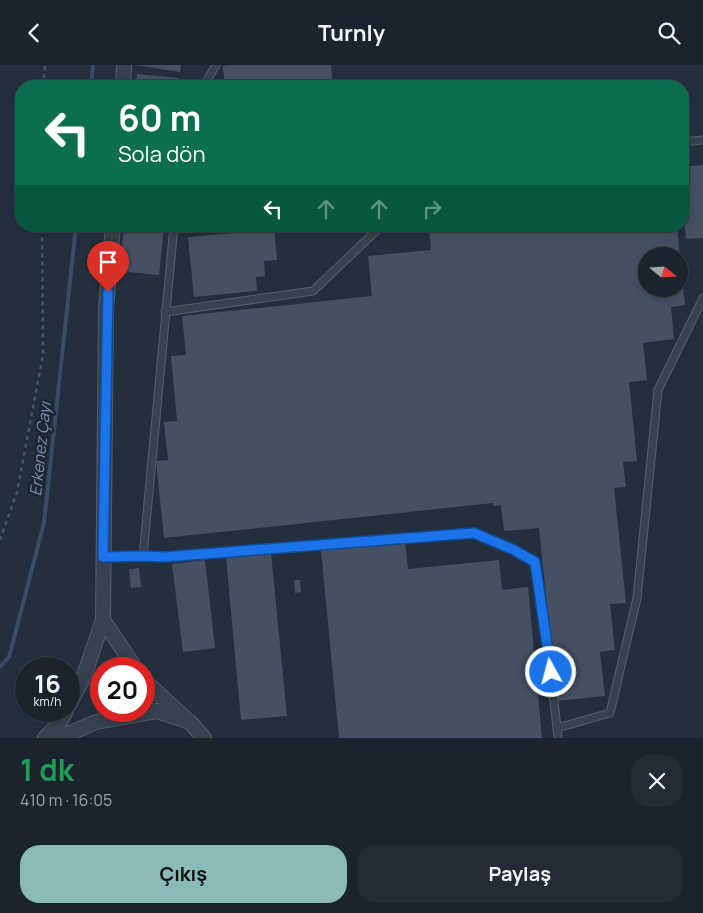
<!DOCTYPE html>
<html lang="tr">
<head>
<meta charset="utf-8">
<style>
  :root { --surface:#1b232e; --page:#242b36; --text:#f1f3f6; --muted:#a0a4aa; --line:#39404a; --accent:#8bbbb9 }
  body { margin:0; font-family:Manrope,sans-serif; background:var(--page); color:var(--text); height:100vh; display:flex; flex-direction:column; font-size:19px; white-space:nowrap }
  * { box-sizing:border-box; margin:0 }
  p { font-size:16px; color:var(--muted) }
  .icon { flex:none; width:28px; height:28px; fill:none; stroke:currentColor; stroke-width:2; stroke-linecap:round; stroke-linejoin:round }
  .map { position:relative; height:673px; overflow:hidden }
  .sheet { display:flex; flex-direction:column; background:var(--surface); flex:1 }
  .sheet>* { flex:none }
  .guide { position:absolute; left:15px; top:15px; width:674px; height:152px; border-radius:20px; box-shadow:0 2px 8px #0003,0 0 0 1px var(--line); background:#0b6e4f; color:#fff; overflow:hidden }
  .needle { width:32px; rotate:108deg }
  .fabs { position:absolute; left:638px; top:182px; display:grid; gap:10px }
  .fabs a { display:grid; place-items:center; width:50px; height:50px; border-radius:50%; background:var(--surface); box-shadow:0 2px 8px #0003,0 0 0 1px var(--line); font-size:25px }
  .speed { position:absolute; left:15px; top:592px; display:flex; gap:10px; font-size:25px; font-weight:700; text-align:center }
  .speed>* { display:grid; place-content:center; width:65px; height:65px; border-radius:50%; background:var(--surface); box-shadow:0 2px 8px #0003,0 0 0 1px var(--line); line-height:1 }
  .speed small { font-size:12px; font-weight:400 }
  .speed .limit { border:8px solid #d22; background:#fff; color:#111 }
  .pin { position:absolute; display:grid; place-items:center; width:42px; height:42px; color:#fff; margin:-51px -21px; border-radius:50% 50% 50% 0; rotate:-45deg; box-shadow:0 0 5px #0007 }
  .pin .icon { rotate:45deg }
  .me { position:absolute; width:55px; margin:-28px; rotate:353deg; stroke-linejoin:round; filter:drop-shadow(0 0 4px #0008) }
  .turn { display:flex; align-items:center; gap:18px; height:105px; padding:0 20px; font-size:22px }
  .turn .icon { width:65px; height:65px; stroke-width:2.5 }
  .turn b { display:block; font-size:35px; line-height:42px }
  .lanes { display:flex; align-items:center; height:48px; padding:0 20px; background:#0003; justify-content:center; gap:25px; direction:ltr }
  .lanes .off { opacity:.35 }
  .round { display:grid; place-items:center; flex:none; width:52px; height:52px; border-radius:20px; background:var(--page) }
  .headline { display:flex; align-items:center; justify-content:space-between; height:85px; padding:0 20px }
  h1 { font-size:30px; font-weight:700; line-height:38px; color:#1e9e55 }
  .cta { display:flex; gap:10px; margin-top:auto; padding:10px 20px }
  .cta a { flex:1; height:58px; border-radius:20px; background:var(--accent); color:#111; font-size:20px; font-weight:700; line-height:58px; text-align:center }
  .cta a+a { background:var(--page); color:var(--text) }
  header { display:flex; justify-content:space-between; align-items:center; height:65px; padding:0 20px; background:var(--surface); font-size:22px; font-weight:700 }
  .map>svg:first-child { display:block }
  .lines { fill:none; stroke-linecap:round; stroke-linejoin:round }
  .stream { stroke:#394c67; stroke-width:4 }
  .building { fill:#455162 }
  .lane-casing { stroke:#565f6c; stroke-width:9 }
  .street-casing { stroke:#565f6c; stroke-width:16 }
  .path { stroke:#44595c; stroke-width:2.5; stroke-dasharray:4 4; stroke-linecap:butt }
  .lane { stroke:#38414e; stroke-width:7 }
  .street { stroke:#38414e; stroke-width:14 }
  .route-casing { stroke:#114b97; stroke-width:12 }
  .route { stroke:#1a73e8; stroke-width:9 }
  .labels { text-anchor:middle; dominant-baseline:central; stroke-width:5; stroke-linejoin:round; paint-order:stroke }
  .water-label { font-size:16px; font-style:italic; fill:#7c92b1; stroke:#1d2633 }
</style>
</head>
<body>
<header><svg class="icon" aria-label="back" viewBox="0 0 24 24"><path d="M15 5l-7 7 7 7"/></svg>Turnly<svg class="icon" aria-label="search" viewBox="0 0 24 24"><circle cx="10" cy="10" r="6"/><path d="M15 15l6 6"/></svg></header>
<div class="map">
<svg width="703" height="673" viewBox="0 0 703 673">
  <rect width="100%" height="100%" fill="#242f3e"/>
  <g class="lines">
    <path class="stream" d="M91,21L93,0
      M0,602L9,592L44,458L76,161"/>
  </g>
  <path class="building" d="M135,0H181L180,7Z
    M231,0H331L333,21H225L223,1Z
    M137,9L179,13V21H136Z
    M703,100V173L686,174L682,133V102Z
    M124,161H164L159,210L119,206Z
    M245,161H274L277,195L264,196L265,211L256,212L257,226L194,232L188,172L246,167Z
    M429,161H677L680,191H646V224H679V195H680L685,240L671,242L674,274L643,278L647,315L629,317L637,396L623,397L626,422L614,423L626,538L610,539L615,585L600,587L605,631L557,636L539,463L504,466L501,440L493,441V438L164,473L156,396L168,395L164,357L177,356L171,291L186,290L182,251L372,231L368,191L431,185Z
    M405,477L408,504L499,495L502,525L528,522L542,673H339L321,485Z
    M271,488L287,651L241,655L226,492Z
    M205,495L215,583L183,587L172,499Z
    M139,503L141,522L131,523L129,504Z
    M294,515H300L301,527L295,528Z"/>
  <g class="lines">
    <g class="lane-casing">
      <path id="lane" d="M204,21L216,0
        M682,77L703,75
        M174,161L143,491L164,492L474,468L514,485L535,497L549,588L558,673
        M165,247L313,226L376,166L383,161
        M103,492L143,491
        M557,663L610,648L637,533L658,325L703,233"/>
    </g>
    <g class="street-casing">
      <path id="street" d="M123,21L124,0
        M113,161L106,243L103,555L136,604
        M144,615L185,653
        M69,640L84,611L103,555
        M45,673L59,659L66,646
        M59,673L96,657L157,646L190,657L204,673"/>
    </g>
    <path class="path" d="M43,21L45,0
      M0,475L17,427L43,290L42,161"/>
    <use href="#lane" class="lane"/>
    <use href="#street" class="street"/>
  </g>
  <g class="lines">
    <g class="route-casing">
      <path id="route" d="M108,227L103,492L144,491L164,492L474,468L514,485L535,497L551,607"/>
    </g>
    <use href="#route" class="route"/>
  </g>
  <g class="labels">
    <g class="water-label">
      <text transform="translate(40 384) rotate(-84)">Erkenez Çayı</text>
    </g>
  </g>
</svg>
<div class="fabs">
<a><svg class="needle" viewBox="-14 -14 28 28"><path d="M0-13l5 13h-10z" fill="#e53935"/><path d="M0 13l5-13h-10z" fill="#a0a4aa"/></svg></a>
</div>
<div class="speed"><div>16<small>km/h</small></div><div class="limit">20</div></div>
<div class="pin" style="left:108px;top:227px;background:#d93025"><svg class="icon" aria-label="arrive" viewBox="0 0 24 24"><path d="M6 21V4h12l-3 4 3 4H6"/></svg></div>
<svg class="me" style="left:551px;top:607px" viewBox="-20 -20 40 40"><circle r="17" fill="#1a73e8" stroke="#fff" stroke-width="3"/><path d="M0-11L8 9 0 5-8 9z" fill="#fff"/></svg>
<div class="guide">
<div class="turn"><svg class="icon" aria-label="left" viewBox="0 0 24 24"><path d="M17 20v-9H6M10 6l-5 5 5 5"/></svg><div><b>60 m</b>Sola dön</div></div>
<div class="lanes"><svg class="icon" aria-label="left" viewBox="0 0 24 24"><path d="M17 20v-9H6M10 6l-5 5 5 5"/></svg><svg class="icon off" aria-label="ahead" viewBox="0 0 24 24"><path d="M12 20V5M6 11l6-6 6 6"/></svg><svg class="icon off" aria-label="ahead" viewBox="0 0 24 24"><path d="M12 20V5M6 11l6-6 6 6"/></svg><svg class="icon off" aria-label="right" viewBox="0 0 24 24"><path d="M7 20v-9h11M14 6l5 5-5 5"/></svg></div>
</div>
</div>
<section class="sheet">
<div class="headline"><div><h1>1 dk</h1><p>410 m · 16:05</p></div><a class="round"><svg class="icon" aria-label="close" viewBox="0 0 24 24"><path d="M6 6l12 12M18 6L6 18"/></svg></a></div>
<div class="cta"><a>Çıkış</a><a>Paylaş</a></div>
</section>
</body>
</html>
